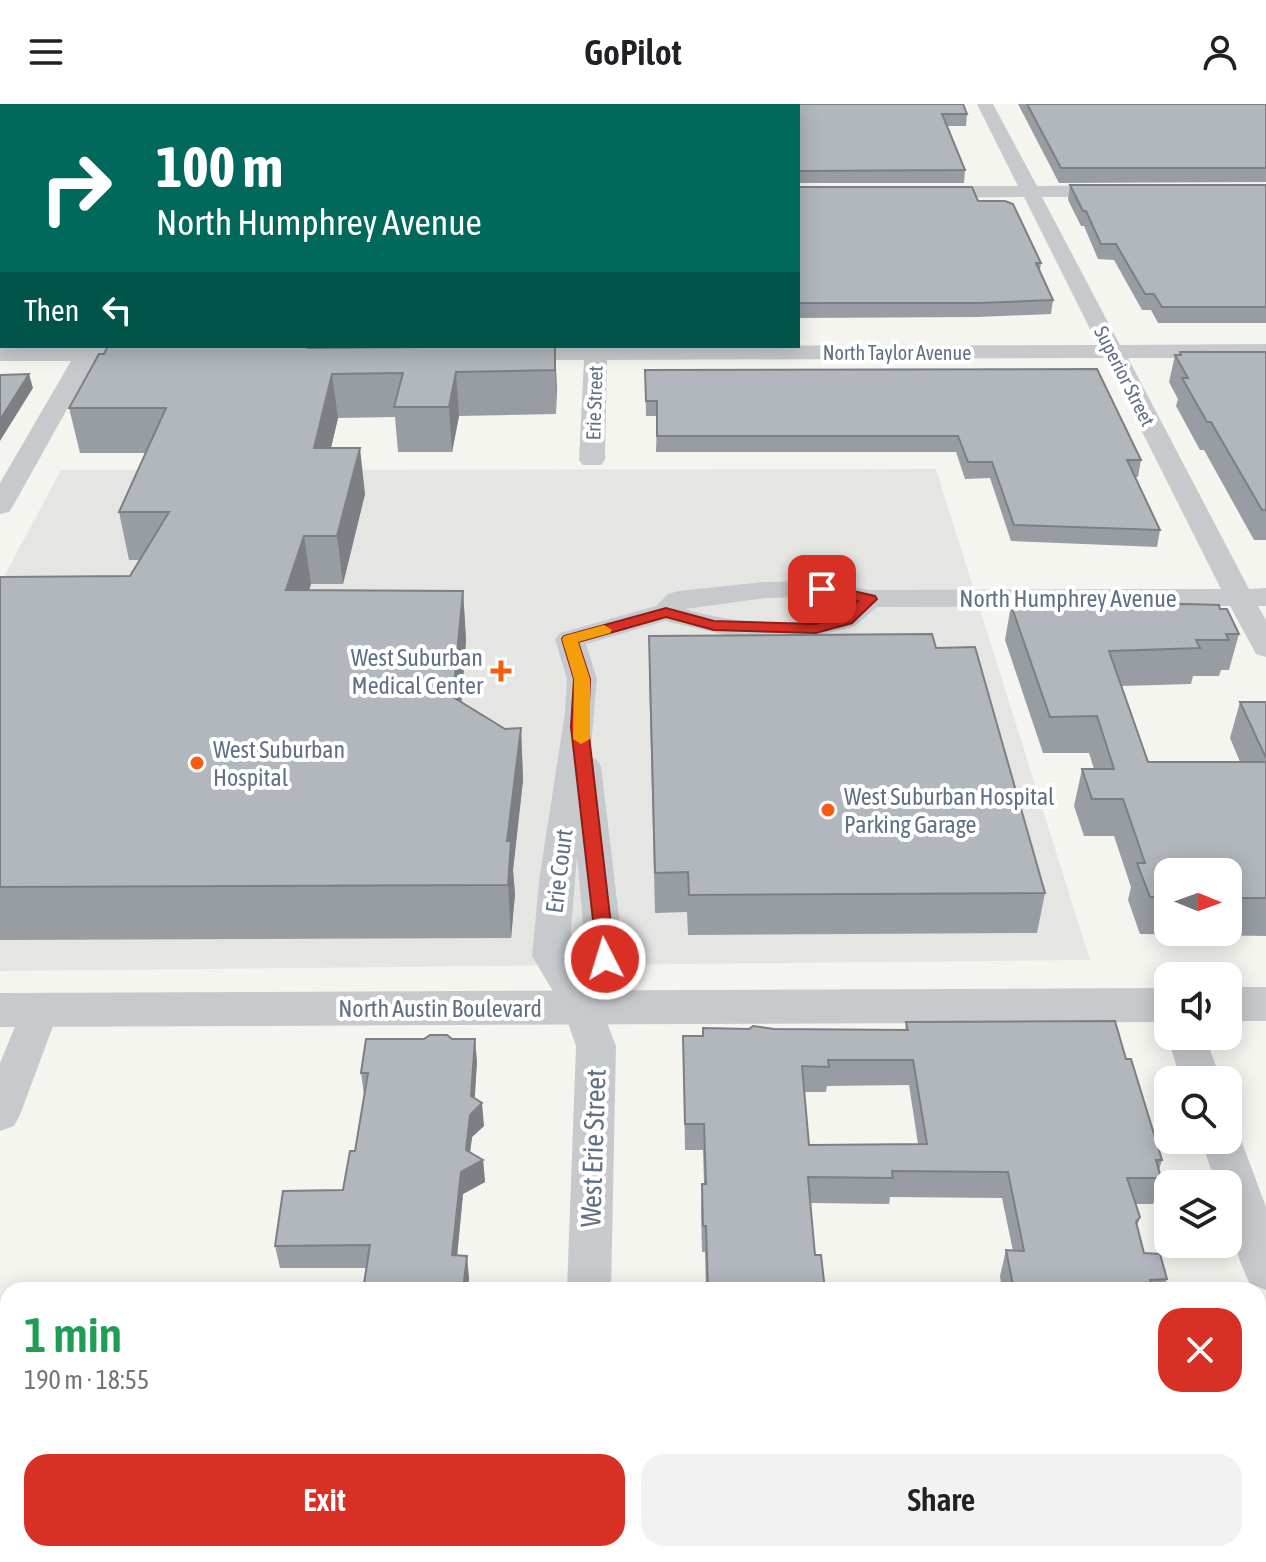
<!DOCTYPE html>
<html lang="en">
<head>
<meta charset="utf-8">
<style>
  :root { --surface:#fff; --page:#f2f2f2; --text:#202124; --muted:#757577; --accent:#d93025 }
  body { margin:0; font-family:"Asap Condensed",sans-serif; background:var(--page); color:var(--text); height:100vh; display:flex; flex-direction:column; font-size:30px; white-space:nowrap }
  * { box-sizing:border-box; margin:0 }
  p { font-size:26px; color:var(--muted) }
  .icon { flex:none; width:44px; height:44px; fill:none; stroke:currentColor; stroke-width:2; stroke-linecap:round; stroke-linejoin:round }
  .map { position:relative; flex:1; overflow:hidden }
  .details { position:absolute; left:0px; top:1178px; width:1266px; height:280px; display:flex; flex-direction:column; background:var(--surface); border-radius:24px 24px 0 0; box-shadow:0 4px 20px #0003 }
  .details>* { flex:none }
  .hud { position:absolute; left:0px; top:0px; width:800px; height:244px; box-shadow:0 4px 20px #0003; background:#00695c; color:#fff; overflow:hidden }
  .needle { width:52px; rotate:91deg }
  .fabs { position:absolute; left:1154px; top:754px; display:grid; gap:16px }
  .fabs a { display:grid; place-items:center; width:88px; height:88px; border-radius:16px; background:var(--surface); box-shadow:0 4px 20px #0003; font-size:40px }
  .pin { position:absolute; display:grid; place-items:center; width:68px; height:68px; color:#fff; margin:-34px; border-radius:16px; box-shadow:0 4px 12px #0006 }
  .me { position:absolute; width:88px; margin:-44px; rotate:355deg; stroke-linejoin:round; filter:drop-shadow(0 0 6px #0008) }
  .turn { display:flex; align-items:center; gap:28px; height:168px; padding:0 24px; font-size:36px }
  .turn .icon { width:104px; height:104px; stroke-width:2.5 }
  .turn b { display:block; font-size:56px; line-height:68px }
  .then { display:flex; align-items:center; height:76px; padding:0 24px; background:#0003; gap:16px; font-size:30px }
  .round { display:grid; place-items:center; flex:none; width:84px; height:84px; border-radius:24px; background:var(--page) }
  .head { display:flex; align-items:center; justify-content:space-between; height:136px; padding:0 24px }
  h1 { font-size:48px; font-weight:600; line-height:60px; color:#1e9e55 }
  .action { display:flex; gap:16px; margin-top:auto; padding:16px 24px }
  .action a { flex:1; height:92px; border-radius:24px; background:var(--accent); color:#fff; font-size:32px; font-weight:600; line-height:92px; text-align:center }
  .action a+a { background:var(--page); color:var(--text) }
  header { display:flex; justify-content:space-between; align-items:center; height:104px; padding:0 24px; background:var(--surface); font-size:36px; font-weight:600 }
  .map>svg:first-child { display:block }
  .built { fill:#e5e6e4 }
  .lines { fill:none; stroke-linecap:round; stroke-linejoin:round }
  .minor { fill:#c7cacd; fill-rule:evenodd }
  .tertiary { fill:#c7cacd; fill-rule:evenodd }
  .wall { fill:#989da3; fill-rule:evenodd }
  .shaded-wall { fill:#7c8084 }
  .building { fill:#b1b7bd; stroke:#7c8084; stroke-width:2; fill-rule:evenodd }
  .route { fill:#d93025; stroke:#8d1f18; stroke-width:2 }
  .slow { fill:#f59e0b }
  .poi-dot { fill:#f55c10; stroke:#fff; stroke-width:3 }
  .labels { text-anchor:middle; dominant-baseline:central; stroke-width:8; stroke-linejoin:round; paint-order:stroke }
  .far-street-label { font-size:20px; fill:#617185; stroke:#fff }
  .street-label { font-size:24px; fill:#617185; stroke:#fff }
  .poi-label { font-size:24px; fill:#617185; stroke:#fff; text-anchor:start }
  .near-street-label { font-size:28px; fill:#617185; stroke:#fff }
</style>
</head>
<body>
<header><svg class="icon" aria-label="menu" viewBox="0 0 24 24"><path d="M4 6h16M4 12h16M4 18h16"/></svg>GoPilot<svg class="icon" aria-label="person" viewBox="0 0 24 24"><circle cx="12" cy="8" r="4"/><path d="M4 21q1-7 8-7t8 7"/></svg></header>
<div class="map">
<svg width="1266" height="1458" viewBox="0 0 1266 1458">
  <rect width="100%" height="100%" fill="#f5f5f0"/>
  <path class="built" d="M936,365L1090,856L0,867V480L61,366Z"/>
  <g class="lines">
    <path class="minor" d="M597,0H613V2H597Z
      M977,0H993L1037,82L1114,81L1123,87L1114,93H1042L1120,241L1266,240V254H1128L1249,485L1266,484V502H1258L1266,516V553L1256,550L1230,502L877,503L855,522L806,535L730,532L665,517L586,540L597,575L590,653L596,655L601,662L624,855L601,903L616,942L611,1186H567L576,942L563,904L532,852L540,770L565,609L567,575L555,535L560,529L656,502L668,490L678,487L765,478L822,477L869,486L1221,485L1105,254L607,256L605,356L601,361H583L579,356L584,256H508L500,254L497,249L500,244L508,242L1098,241L1024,93L930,94L921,88L930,82H1018ZM822,493L849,499C815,531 727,518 685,505L765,494ZM577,752L586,855L580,869L569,851Z
      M102,242L152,245L155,250L152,255L144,257H94L13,402L9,408L0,410V379L71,257H0V243Z
      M40,892L54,896L59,906L20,1011L14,1022L0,1027V959L26,896Z
      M1168,929V932H1205L1221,976H1181L1167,932Z
      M1228,1022L1237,1025L1266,1103V1186L1250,1180C1233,1146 1228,1117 1228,1080H1216L1201,1036H1228Z
      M556,1450H608V1458H556Z"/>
    <path class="tertiary" d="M1228,883H1266V917H1228Z
      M1168,884V918L0,923V889Z"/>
  </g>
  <path class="wall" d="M0,0H207L206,2H2V131H0V83L2,82V80L0,81Z
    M642,0H963L967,10L966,22H947L965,66L964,79H798V2H642Z
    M1018,0H1266V78L1059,79Z
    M1070,81H1266V219H1158L1151,206H1142L1114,156L1098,155L1084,122H1081L1068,96Z
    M798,83L978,97L1041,159L1040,166L1053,196L1051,210L977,213L798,214Z
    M0,174H2V216H0Z
    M108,242H310V244L555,242L556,310L459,312L452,348H398L395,313L338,314L331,344L365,390L343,480H311L309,486L463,487L466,536L461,598L505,625L521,624L523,676L513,766L515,790L511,834L0,836V473L130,472L140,456H129L119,408L146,349H80L69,304Z
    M1180,248H1266V436H1254L1204,346H1200L1176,302L1178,295L1169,278L1175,251H1179Z
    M645,266L1141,356L1138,373H1135L1160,426L1157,443L1011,437L990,374L965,375L956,348H656L657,312H646Z
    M1011,501L1220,505L1239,530L1229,566H1221L1219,572H1193L1191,580L1122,582L1148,658H1240L1230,634L1240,598H1266V832L1140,830L1128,796L1131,783L1114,732H1084L1074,702L1082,665H1094L1089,649H1043L1005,536ZM1168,768H1228V828H1168Z
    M649,532L936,544L1045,789L1037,829L688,831L687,808L655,809L649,569Z
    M906,918L1126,955L1162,1056L1159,1066L1161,1074L1153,1100H1136L1140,1113L1137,1122L1144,1149L1167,1175L1163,1186H1002L1000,1172L1006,1146L1013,1147L1002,1094L890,1093L889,1100L810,1099L815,1151L825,1186H706L705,1148H702L701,1106L702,1080H704L703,1046H685L683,932H702L703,924L905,926ZM909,981L918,1040L809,1041L804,988H826L827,982Z
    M477,957L474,994L484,1022L472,1033L470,1049L483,1056L485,1078L463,1090L457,1151L469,1174L366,1164H280L275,1142L343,1086L355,1047L364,991L361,969Z
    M689,1450H943L941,1458H696L689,1457Z
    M1132,1450H1223L1225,1458H1134Z"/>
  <path class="shaded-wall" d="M555,242L557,285L556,310L555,266Z
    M456,268L459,312L452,348L449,303Z
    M29,270L33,284L0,337V316Z
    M332,270L338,314L320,390L314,344Z
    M360,344L365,390L343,480L337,432Z
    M304,432L311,480L294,535L286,486Z
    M463,487L466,536L458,644L453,593Z
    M521,624L523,676L513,766L515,790L511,834L508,781L507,737Z
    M475,935L477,957L474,1008L482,999L484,1022L472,1033L468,1064L483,1056L485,1078L463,1090L455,1174L452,1151L461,1068L466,1046Z
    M467,1152L469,1174L468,1186H463Z
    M45,1450H59L57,1458H43Z
    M154,1450H165L163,1458H152Z
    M426,1450H431L430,1458H426Z"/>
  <path class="building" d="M0,0H198L196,2H2V118H0V83L2,82L0,72Z
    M264,0H573L572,2H263Z
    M666,0H963L967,10H942L965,66L798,67V2H666Z
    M1027,0H1266V64H1061Z
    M1070,81H1266V203H1162L1154,190H1145L1116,140H1101L1086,107H1083Z
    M798,83H972L978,97H1005L1013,100L1041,159H1036L1053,196L979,199H798Z
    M0,174H2V202H0Z
    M108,242H309L308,244L555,242V266L456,268L449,303H394L403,269L332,270L314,344H360L337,432H304L286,486L463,487L453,593L505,625L521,624L507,737H511L508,781L0,783V473L130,472L169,408H119L166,304H69L99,250H104Z
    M1180,248H1266V406H1262L1211,318H1207L1182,274H1188L1175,251H1181Z
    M1097,265L1141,356H1127L1160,426L1014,421L992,358H968L958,332H657V297H646L645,266Z
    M29,270L0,316V271Z
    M1186,500L1219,501L1220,505H1227L1239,530H1226L1229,536H1196L1200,544L1109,547L1148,658H1266V794H1228V768H1168V793H1150L1137,759H1145L1123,695H1092L1082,665H1114L1097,612L1050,613L1011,501Z
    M932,530L936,544L975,543L1045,789L689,791L688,768L655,769L649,532Z
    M1240,598H1266V654Z
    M1115,917L1126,955H1131L1162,1056H1156L1161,1074H1127L1140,1113L1136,1118L1144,1149L1160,1150L1167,1175L1150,1176L1153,1186H1014L1006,1146L1024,1147L1008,1068L892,1067L893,1074L808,1073L815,1151H821L825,1186H708L706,1122H703L702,1080H706L704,1020H685L683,932H703V924L749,925L753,922L774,925L908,926L906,918ZM828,956H913L927,1040L809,1041L802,962L829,963Z
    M430,931H447L452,935H475L471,992L482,999L470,1011L466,1046L483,1056L461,1068L452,1151L467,1152L463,1186H363L370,1141L275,1142L283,1087L343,1086L350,1047H355L368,969H361L366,935H424Z
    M0,1302H8V1450H45L43,1458H0Z
    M106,1450H154L152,1458H104Z
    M291,1450H426L425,1453L430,1458H290Z
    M698,1450H819L820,1458H698Z
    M1145,1450H1223L1225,1458H1147Z"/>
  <path class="route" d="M822,480L875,492L877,495L852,519L816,529L714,526L666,513L578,538L590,575L588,623L615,855L612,860H598L571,623L574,575L562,535L564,532L666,504L714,517L815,520L841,513L858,497L817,488V482Z"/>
  <path class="slow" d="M604,521L612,526L610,529L578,538L590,575V635L581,640L573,635L574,575L562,535L564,532Z"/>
  <g class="poi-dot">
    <path d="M497 555h8v8h8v8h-8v8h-8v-8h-8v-8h8z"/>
    <circle cx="197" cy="659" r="8"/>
    <circle cx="828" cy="706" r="8"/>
  </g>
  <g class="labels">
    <g class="far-street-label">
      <text x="897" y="248">North Taylor Avenue</text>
      <text transform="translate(1125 272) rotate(63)">Superior Street</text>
      <text transform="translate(594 299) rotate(-88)">Erie Street</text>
    </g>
    <g class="street-label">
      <text x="1068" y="494">North Humphrey Avenue</text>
      <text transform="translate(559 767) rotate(-83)">Erie Court</text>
      <text x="440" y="904">North Austin Boulevard</text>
    </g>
    <g class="poi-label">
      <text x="483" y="553" text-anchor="end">West Suburban<tspan x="483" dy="28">Medical Center</tspan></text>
      <text x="213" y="645">West Suburban<tspan x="213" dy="28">Hospital</tspan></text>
      <text x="844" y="692">West Suburban Hospital<tspan x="844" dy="28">Parking Garage</tspan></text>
    </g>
    <g class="near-street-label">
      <text transform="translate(593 1044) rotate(-88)">West Erie Street</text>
    </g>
  </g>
</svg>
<div class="fabs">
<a><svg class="needle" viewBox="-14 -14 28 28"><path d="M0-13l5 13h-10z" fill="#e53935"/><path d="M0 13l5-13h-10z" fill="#757577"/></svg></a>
<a><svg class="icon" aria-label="sound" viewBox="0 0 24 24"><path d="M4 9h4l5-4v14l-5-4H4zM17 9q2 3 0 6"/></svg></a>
<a><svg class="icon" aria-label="search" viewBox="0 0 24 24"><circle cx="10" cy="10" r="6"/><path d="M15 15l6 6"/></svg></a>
<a><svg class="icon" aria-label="layers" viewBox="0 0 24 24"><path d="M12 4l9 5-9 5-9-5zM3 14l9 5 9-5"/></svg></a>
</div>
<div class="pin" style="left:822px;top:485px;background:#d93025"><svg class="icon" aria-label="arrive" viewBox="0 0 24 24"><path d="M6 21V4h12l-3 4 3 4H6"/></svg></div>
<svg class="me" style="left:605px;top:855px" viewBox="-20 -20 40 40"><circle r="17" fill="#d93025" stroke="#fff" stroke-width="3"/><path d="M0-11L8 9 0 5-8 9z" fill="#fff"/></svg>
<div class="hud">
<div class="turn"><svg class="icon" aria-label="right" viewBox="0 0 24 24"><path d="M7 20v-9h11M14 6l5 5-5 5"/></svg><div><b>100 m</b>North Humphrey Avenue</div></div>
<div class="then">Then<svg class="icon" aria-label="left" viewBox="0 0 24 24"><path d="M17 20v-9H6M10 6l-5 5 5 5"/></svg></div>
</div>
<section class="details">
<div class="head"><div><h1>1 min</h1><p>190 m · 18:55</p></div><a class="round" style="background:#d93025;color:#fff"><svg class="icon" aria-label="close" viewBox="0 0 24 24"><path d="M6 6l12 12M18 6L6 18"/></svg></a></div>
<div class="action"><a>Exit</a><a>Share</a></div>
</section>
</div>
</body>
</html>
